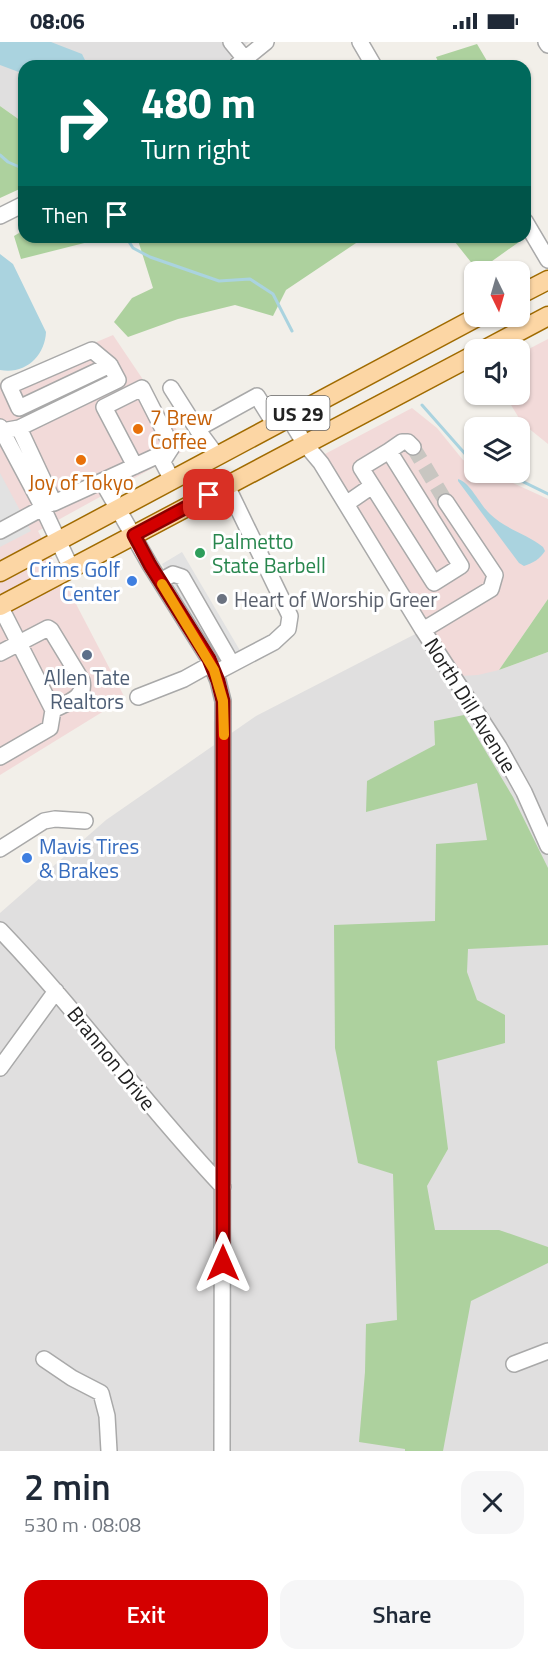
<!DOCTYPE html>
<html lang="en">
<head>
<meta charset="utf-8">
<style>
  :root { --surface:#fff; --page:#f6f6f7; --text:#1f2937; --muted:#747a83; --accent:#d40000 }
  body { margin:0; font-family:"Titillium Web",sans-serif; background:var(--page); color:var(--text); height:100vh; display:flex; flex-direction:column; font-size:22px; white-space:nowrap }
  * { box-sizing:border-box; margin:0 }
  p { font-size:20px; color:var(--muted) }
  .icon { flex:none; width:33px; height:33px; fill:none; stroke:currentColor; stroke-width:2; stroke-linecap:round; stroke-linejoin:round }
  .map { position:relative; height:1409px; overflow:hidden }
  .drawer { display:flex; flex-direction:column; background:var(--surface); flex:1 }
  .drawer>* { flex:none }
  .banner { position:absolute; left:18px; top:18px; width:513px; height:183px; border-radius:18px; box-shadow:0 2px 4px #0004; background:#00695c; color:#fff; overflow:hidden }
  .needle { width:39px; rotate:175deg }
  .buttons { position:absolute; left:464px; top:219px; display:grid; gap:12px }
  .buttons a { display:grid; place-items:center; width:66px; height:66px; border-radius:12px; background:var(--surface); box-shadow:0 2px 4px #0004; font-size:30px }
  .pin { position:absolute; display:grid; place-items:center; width:51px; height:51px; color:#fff; margin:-26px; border-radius:12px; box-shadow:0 3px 9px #0006 }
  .me { position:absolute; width:66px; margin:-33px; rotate:0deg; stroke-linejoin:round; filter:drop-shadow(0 0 4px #0008) }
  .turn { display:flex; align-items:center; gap:21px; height:126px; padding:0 24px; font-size:27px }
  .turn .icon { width:78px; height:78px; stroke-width:2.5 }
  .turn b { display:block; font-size:42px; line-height:51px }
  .then { display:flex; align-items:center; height:57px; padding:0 24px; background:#0003; gap:12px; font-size:22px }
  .round { display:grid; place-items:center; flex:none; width:63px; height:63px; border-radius:18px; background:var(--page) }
  .overview { display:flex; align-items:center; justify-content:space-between; height:102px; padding:0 24px }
  h1 { font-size:36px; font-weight:600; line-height:45px }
  .button { display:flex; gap:12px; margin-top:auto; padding:12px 24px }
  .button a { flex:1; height:69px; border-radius:18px; background:var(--accent); color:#fff; font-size:24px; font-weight:600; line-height:69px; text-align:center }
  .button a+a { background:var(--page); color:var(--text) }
  .status { display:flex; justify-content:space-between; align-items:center; height:42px; padding:0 30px; background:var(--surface); direction:ltr }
  .status svg { height:16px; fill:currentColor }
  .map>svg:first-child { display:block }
  .residential { fill:#e0dfdf }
  .commercial { fill:#f2dad9 }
  .forest { fill:#add19e }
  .parking { fill:#e2e2e2 }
  .water { fill:#aad3df }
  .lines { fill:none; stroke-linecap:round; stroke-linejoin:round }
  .stream { stroke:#aad3df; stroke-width:3 }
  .minor-tunnel { stroke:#c8c6c1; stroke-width:15; stroke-dasharray:15 8; stroke-linecap:butt }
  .minor-casing { stroke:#a9a9a9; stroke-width:18 }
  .major-casing { stroke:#a06b00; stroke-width:21 }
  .minor { stroke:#fff; stroke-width:15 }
  .major { stroke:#fcd6a4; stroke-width:18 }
  .route-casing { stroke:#8a0000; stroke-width:15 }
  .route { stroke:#d40000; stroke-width:10 }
  .slow { stroke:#f59e0b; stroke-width:10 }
  .food-dot { fill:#e8710a; stroke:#fff; stroke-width:2 }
  .leisure-dot { fill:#2e9e5b; stroke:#fff; stroke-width:2 }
  .shop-dot { fill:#3f7fe0; stroke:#fff; stroke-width:2 }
  .worship-dot { fill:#6b7280; stroke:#fff; stroke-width:2 }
  .service-dot { fill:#5c6f8a; stroke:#fff; stroke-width:2 }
  .labels { text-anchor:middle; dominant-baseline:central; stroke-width:6; stroke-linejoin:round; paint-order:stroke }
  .shield { fill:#fff; stroke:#646464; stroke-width:1.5 }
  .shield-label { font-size:20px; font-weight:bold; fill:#222 }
  .food-label { font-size:21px; fill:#c56008; stroke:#fff; text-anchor:start }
  .leisure-label { font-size:21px; fill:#27864d; stroke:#fff; text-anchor:start }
  .shop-label { font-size:21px; fill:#366cbe; stroke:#fff; text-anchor:end }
  .worship-label { font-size:21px; fill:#5b616d; stroke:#fff; text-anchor:start }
  .service-label { font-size:21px; fill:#4e5e75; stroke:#fff }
  .street-label { font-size:21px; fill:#222; stroke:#fff }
</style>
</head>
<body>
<div class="status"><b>08:06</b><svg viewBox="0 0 49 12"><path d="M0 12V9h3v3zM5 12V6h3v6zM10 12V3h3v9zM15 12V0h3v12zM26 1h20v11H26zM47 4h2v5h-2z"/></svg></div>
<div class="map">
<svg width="548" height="1409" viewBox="0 0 548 1409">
  <rect width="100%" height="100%" fill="#f2efe9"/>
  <path class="residential" d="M0,0H249L222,24H24V81L0,64Z
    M427,586L499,628L548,610V1409H0V871L106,778L256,674Z"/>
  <path class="commercial" d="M113,293L189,406L38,489L125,656L0,733V341Z
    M548,297V402L522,381L505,353L519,352V312Z
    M412,366L437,386L463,418L474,423V430L491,431L548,457V557L499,628L478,633L461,634L427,586L323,413Z"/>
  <path class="forest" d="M477,2L490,24H440L436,15Z
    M0,64L24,81V145L0,156Z
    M24,188V195H108L21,217L14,194Z
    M137,195H365L286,248L273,274L235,263L178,277L128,295L114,280L132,256L153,246Z
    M451,195H516L519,200L478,229Z
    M548,557V610L499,628Z
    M464,673L513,755L548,826V903L468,907L467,930L477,958L505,973V1001L437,1019L448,1107L427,1144L435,1188H499L548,1205V1221L471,1259L443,1409H405V1407L359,1400L365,1330L366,1282L397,1278L393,1132L358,1121L335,1006L334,883L435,879L436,802L487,798L477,741L366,770L367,739L435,703L434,679Z"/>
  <path class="parking" d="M0,431L31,489L0,505Z
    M182,510L242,612L221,624L162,522Z"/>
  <path class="water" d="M0,0H51L82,12L88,24H24V32L0,23Z
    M0,212L13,222L46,290C45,314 25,333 0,328Z
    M458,437C470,440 480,463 490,472C505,487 527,492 543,505L545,509C540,517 533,521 524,524L519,521L458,439Z"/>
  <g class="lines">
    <path class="stream" d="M0,113L8,120L24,127
      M126,195L133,206L150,215L219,239L250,237L273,252L292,289
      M422,363L467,414L474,417
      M503,430L548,452"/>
    <path class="minor-tunnel" d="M413,405L446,460"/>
    <g class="minor-casing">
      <path id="minor" d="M231,0L245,17
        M360,0L374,24
        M546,0L548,3
        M236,24L266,0
        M0,174L24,162
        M525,179L548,218
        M171,346L197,387
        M289,376L305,402L321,421L423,588L499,705L524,750L548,804
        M0,385L42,464L71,526
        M19,386L118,338L110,323L19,366L9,344L92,308L110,323
        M2,389L19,386L54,461L159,413L172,438
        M389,409L461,524L434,541L361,426Z
        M389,409L402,400H408L413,405
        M217,414L197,387L257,354L275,383
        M135,424L104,365L142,346L172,405L163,419
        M102,439L150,523L209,617L218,639L223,659L222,1409
        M346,462L372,444
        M0,489L50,462
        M160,539L173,532L182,535L232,622
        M423,588L491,547L495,533L446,460
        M0,611L48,586L51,588L82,639C86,656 66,661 53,668
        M215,631L274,600L288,587L290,574L227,444
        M138,655L184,637L211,622
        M0,715L50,686L53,668L0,564
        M0,807L44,779L55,777L85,779
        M0,888C79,970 145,1063 223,1145
        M0,1026L56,949
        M44,1317L72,1336L101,1351L107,1374L109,1409
        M514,1322L548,1309"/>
    </g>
    <g class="major-casing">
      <path id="major" d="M519,253L548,238
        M484,308L548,274
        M0,530L479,274
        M0,564L474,313"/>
    </g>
    <use href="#minor" class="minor"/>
    <use href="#major" class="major"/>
  </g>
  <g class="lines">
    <g class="route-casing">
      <path id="route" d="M209,453L134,493L150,523L209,617L218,639L223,659V1221"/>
    </g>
    <use href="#route" class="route"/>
    <path class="slow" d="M162,542L214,628L223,659L224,693"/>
  </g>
  <g class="food-dot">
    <circle cx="138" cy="387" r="6"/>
    <circle cx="81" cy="418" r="6"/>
  </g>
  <circle class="leisure-dot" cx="200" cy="511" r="6"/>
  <g class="shop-dot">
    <circle cx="132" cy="539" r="6"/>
    <circle cx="27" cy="816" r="6"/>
  </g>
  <circle class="worship-dot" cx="222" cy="557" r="6"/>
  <circle class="service-dot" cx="87" cy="613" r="6"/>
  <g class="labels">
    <rect class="shield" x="266.5" y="354" width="63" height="34" rx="4.5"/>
    <g class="shield-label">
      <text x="298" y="371">US 29</text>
    </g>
    <g class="food-label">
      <text x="150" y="375">7 Brew<tspan x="150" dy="24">Coffee</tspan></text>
      <text x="81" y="440" text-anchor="middle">Joy of Tokyo</text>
    </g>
    <g class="leisure-label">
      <text x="212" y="499">Palmetto<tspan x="212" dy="24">State Barbell</tspan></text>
    </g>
    <g class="shop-label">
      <text x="120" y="527">Crims Golf<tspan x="120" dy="24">Center</tspan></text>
      <text x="39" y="804" text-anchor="start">Mavis Tires<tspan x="39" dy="24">&amp; Brakes</tspan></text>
    </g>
    <g class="worship-label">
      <text x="234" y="557">Heart of Worship Greer</text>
    </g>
    <g class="service-label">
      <text x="87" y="635">Allen Tate<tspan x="87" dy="24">Realtors</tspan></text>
    </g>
    <g class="street-label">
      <text transform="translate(471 663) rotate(58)">North Dill Avenue</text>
      <text transform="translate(112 1016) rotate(51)">Brannon Drive</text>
    </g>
  </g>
</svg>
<div class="buttons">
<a><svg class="needle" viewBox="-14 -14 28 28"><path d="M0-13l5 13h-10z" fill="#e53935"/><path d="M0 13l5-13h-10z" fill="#747a83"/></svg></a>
<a><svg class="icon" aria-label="sound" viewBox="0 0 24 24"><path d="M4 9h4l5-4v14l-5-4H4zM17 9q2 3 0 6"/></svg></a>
<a><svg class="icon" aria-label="layers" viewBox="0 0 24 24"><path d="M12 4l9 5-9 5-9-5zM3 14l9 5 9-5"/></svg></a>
</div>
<div class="pin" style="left:209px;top:453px;background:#d93025"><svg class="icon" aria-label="arrive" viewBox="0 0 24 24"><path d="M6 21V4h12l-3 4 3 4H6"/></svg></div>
<svg class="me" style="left:223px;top:1221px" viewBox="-20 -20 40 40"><path d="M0-17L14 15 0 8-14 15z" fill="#d40000" stroke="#fff" stroke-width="4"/></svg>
<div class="banner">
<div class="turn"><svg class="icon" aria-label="right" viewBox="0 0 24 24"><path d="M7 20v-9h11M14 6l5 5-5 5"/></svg><div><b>480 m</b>Turn right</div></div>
<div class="then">Then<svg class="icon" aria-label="arrive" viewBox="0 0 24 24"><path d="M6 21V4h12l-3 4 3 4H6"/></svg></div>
</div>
</div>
<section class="drawer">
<div class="overview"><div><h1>2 min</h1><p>530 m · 08:08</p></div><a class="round"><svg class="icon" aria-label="close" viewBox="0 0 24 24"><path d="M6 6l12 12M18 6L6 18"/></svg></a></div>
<div class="button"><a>Exit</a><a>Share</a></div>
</section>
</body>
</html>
